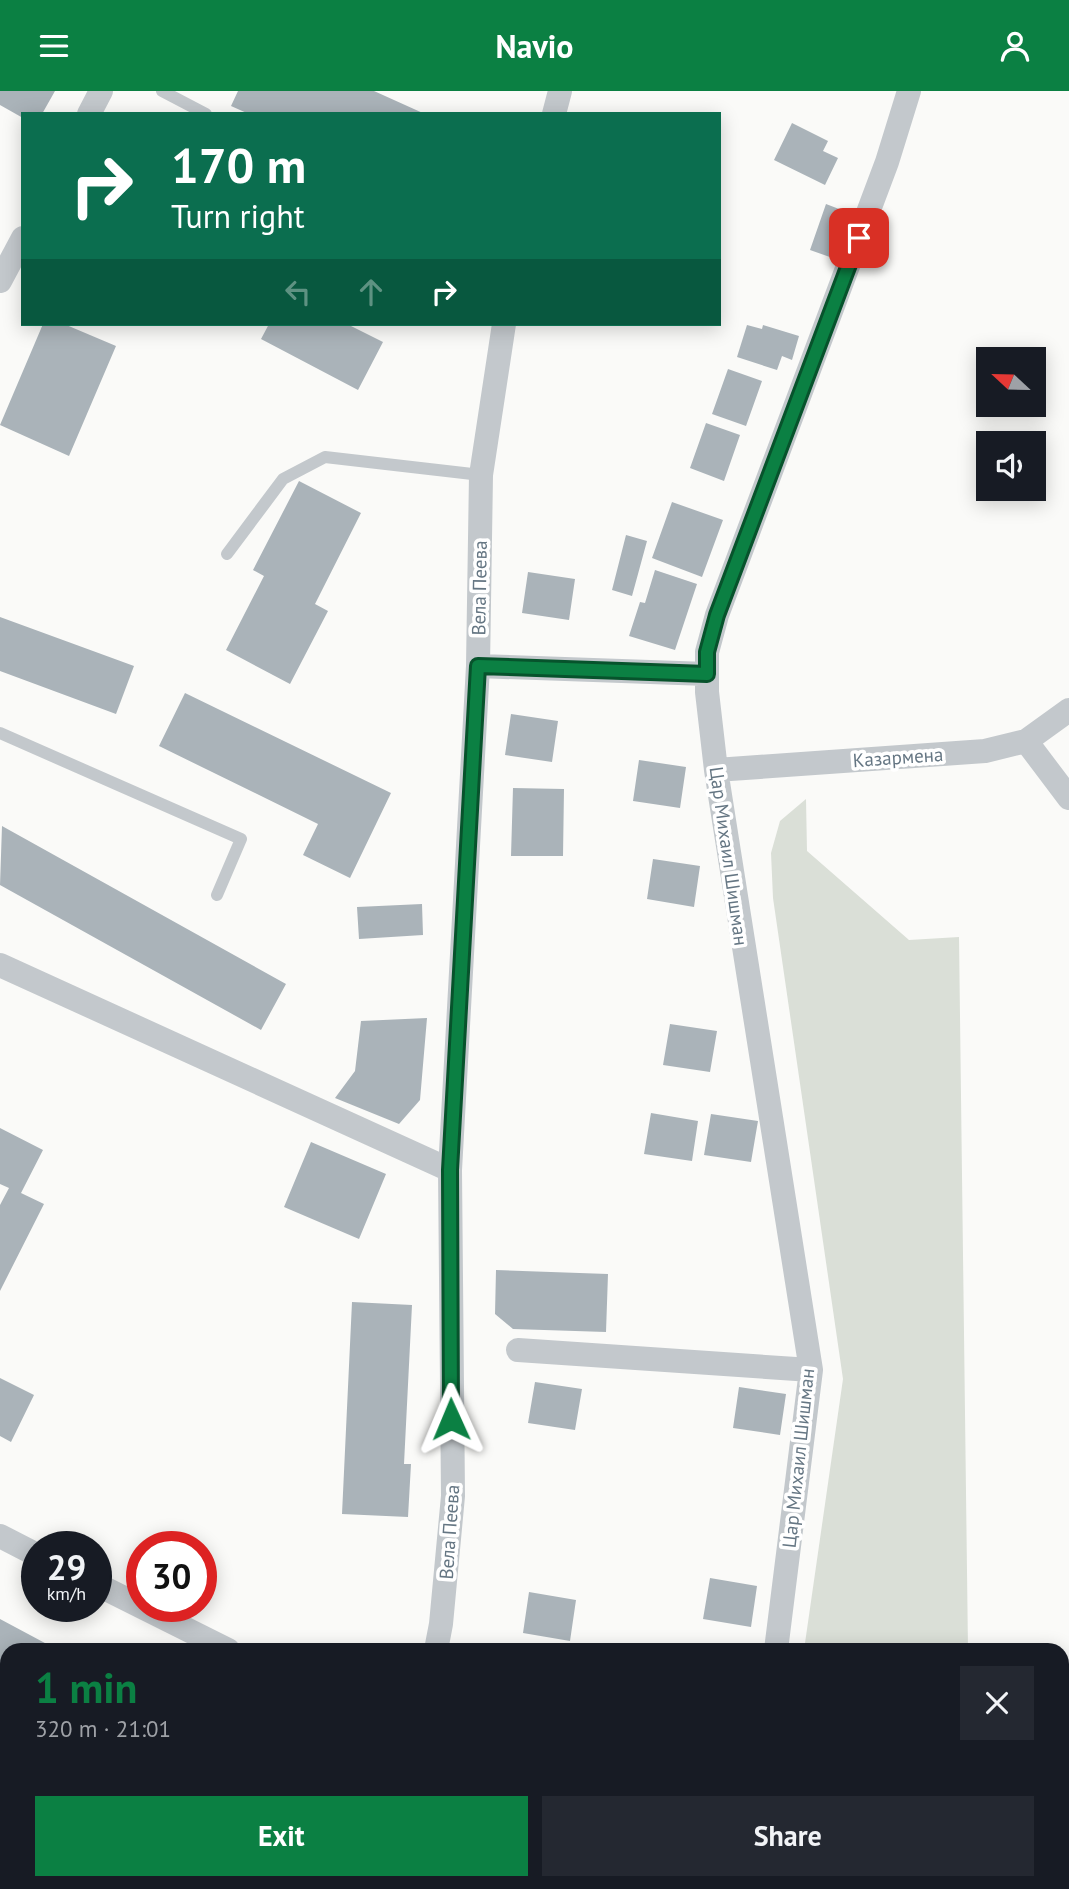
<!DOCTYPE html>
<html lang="en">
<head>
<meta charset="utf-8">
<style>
  :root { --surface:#171b24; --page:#242831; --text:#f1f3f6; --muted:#9ea1a6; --accent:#0b8043 }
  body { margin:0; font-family:"PT Sans",sans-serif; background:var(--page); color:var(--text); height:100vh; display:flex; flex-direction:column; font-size:26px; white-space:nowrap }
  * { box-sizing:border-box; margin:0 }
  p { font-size:23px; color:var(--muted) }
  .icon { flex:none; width:38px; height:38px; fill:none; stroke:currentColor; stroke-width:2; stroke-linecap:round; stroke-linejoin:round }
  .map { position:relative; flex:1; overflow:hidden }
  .drawer { position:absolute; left:0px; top:1552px; width:1069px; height:247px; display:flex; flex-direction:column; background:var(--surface); border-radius:21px 21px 0 0; box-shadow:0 4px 18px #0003 }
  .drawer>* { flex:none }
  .hud { position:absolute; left:21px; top:21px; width:700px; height:214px; border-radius:0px; box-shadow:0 4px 18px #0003; background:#0b6e4f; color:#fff; overflow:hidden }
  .needle { width:46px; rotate:292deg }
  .fabs { position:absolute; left:976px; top:256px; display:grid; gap:14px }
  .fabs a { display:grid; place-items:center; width:70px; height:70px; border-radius:0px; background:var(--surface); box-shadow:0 4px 18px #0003; font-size:35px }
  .speed { position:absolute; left:21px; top:1440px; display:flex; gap:14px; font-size:35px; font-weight:700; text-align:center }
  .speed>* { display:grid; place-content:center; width:91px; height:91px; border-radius:50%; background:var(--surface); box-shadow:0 4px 18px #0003; line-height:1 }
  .speed small { font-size:18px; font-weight:400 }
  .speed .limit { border:10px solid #d22; background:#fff; color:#111 }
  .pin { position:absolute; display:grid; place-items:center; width:60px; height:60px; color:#fff; margin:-30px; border-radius:14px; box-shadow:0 4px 10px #0006 }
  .me { position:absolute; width:77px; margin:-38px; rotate:359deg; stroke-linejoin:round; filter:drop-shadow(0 0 5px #0008) }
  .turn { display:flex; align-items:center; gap:24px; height:147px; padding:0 35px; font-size:32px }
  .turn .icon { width:91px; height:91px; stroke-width:2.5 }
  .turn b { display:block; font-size:49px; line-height:60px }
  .lanes { display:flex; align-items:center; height:66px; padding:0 35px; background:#0003; justify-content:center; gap:35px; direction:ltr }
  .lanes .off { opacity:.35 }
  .round { display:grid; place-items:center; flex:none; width:74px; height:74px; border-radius:0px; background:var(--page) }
  .headline { display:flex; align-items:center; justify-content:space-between; height:119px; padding:0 35px }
  h1 { font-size:42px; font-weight:700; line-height:52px; color:var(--accent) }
  .primary-button { display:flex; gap:14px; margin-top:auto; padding:14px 35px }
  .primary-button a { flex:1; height:80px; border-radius:0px; background:var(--accent); color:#fff; font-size:28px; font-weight:700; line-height:80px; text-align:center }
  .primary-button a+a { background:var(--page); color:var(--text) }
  header { display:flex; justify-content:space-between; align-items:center; height:91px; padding:0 35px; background:var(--accent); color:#fff; font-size:32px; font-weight:700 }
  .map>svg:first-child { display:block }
  .green { fill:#dadfd7 }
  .building { fill:#aab3b9 }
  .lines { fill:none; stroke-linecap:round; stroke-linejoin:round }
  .lane { stroke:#c3c8cc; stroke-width:12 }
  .street { stroke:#c3c8cc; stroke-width:24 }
  .route-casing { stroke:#07532c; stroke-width:18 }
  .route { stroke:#0b8043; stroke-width:12 }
  .labels { text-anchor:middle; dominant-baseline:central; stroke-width:7; stroke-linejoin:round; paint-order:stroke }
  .street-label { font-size:19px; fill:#657683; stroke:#fff }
</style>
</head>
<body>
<header><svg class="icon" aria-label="menu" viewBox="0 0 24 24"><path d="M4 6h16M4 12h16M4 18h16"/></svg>Navio<svg class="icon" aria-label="person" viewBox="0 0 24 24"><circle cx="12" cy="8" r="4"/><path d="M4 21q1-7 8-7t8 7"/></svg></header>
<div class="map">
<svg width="1069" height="1798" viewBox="0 0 1069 1798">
  <rect width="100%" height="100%" fill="#fafaf8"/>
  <path class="green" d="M806,708L807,760L909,849L959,846L968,1559H804L843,1288L773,807L771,762L780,730Z
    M774,1792H971V1798H774Z"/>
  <path class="building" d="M0,0H55L42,23H23V27L0,14Z
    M238,0H374L425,23H249L231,15Z
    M792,32L828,50L823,60L838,67L825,94L774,69Z
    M826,113L860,126L844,171L810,159Z
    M43,233H64L116,255L69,365L0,334Z
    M269,233H347L383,251L358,299L261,248Z
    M747,234L762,238L763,234L799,245L792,269L782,265L777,279L737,266Z
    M728,278L762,290L746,335L712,323Z
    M706,332L740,344L724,390L690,377Z
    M299,390L361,422L315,513L328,520L290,593L226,559L264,485L253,479Z
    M672,411L723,429L702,486L652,467Z
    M626,444L647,450L632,505L612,499Z
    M655,479L697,493L675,559L629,545L640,511L645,512Z
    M528,481L575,488L569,529L522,522Z
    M0,526L134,575L116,623L0,580Z
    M185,602L391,702L350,787L303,764L318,733L159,655Z
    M511,623L558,630L552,671L505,664Z
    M639,669L686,676L680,717L633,710Z
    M513,697L564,698L563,765H511Z
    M2,735L286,893L261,939L0,794Z
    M653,768L700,775L694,816L647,808Z
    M422,813L423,844L359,848L357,816Z
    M427,927L420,1009L399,1033L335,1007L355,980L361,930Z
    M670,933L717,940L710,981L663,974Z
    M651,1022L698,1030L692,1070L644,1063Z
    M711,1023L758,1030L751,1071L704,1064Z
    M0,1037L43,1059L21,1102L44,1113L0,1200V1114L9,1097L0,1093Z
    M311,1051L386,1083L359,1148L284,1116Z
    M496,1179L608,1183L606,1241L513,1238L495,1223Z
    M352,1211L412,1214L404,1373H411L408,1426L342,1423Z
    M0,1287L34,1304L11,1351L0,1345Z
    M535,1291L582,1298L575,1339L528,1332Z
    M739,1296L786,1303L780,1344L733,1337Z
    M710,1487L757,1495L751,1536L703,1528Z
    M529,1501L576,1509L570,1550L523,1542Z
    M0,1528L58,1559H7V1589L0,1586Z
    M222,1792H276L273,1798H234Z
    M537,1792H617L614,1798H549Z"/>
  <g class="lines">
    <path class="lane" d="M162,0L206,23
      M227,463L283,388L325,366L481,384
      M0,642L241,748L217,804"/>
    <path class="street" d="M89,23L101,0
      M554,23L560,0
      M0,190L23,147
      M478,575L707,583
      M1026,650L1069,707
      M716,679L985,660L1026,650L1069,619
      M0,874L450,1079
      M518,1259L811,1279
      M0,1445L37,1464
      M96,1493L228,1559
      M436,1559L441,1533L453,1405L450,1079L478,575L481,384L504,233
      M776,1559L811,1279L716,679L707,601V561L717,524L887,71L909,0
      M347,1798L350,1792
      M749,1798L750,1792"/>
  </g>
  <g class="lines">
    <g class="route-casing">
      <path id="route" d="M451,1328L450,1079L478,575L707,583V561L717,524L859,147"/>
    </g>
    <use href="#route" class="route"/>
  </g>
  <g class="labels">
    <g class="street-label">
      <text transform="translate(479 497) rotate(-89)">Вела Пеева</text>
      <text transform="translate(898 666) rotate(-4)">Казармена</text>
      <text transform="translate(729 765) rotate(82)">Цар Михаил Шишман</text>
      <text transform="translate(798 1367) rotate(-84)">Цар Михаил Шишман</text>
      <text transform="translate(449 1441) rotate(-86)">Вела Пеева</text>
    </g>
  </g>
</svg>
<div class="fabs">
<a><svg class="needle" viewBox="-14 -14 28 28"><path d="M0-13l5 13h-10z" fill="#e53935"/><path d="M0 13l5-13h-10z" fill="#9ea1a6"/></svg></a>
<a><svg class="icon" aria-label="sound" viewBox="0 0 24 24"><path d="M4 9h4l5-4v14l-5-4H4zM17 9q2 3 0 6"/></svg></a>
</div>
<div class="speed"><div>29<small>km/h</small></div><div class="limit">30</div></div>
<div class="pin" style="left:859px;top:147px;background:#d93025"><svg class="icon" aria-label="arrive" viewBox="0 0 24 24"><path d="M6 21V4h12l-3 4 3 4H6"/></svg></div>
<svg class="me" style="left:451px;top:1328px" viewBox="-20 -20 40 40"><path d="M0-17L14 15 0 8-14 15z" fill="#0b8043" stroke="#fff" stroke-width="4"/></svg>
<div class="hud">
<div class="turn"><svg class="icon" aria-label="right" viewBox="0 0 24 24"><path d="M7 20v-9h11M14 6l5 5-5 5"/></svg><div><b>170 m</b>Turn right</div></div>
<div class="lanes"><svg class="icon off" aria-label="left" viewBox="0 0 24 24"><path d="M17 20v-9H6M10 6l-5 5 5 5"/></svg><svg class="icon off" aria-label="ahead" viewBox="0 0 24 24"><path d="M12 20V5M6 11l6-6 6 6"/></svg><svg class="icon" aria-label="right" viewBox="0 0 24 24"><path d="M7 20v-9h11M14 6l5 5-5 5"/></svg></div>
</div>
<section class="drawer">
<div class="headline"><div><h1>1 min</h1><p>320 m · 21:01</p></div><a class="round"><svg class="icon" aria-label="close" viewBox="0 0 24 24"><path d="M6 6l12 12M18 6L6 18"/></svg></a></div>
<div class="primary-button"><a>Exit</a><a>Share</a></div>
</section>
</div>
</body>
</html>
